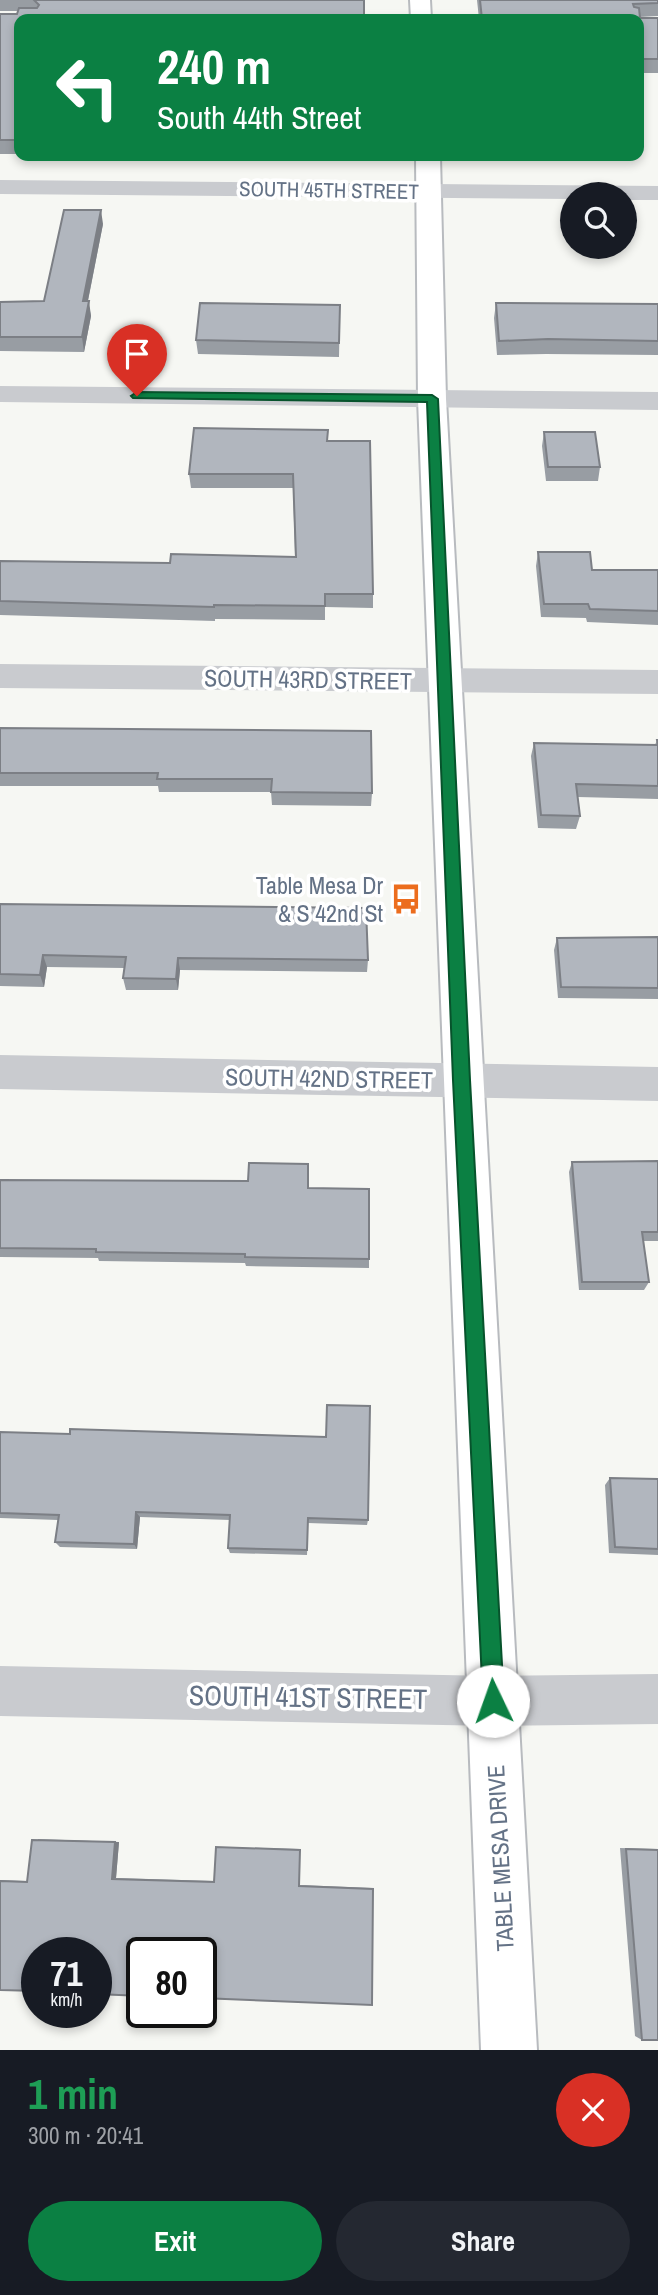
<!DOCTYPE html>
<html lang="en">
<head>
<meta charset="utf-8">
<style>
  :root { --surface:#171b24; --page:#242831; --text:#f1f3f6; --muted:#9ea1a6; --accent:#0b8043 }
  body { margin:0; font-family:"Archivo Narrow",sans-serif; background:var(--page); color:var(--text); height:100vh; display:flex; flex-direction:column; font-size:26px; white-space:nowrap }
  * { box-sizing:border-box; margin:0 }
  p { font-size:23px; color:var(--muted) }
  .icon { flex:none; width:38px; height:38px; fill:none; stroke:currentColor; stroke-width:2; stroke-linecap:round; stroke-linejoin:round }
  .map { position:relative; height:2050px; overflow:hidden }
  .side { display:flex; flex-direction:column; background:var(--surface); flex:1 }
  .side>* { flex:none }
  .guide { position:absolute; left:14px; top:14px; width:630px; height:147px; border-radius:14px; box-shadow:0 4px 10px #0003; background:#0b8043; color:#fff; overflow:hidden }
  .buttons { position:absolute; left:560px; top:182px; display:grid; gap:14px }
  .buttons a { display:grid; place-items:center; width:77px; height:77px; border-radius:50%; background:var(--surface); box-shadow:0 4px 10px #0003; font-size:35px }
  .speed { position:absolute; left:21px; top:1937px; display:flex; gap:14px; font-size:35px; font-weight:700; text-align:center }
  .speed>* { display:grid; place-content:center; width:91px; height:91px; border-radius:50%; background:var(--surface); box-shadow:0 4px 10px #0003; line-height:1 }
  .speed small { font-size:18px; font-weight:400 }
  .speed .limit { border:4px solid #111; border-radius:10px; background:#fff; color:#111 }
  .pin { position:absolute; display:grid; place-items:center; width:60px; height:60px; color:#fff; margin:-72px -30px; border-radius:50% 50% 50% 0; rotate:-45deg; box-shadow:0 0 7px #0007 }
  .pin .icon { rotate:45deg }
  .me { position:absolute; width:77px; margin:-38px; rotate:357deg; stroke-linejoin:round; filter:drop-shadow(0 0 5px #0008) }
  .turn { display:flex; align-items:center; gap:24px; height:147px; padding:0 28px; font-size:32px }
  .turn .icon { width:91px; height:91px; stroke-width:2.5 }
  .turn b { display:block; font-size:49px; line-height:60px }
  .round { display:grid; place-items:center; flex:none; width:74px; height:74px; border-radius:37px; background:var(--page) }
  .summary { display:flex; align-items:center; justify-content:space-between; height:119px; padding:0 28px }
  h1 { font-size:42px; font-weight:800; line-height:52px; color:#1e9e55 }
  .cta { display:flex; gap:14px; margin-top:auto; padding:14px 28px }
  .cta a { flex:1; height:80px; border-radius:42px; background:var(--accent); color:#fff; font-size:28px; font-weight:800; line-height:80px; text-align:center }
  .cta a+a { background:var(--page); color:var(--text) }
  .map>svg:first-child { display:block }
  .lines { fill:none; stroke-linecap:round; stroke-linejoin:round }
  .highway-casing { stroke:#b8bbbf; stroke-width:4 }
  .minor { fill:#c9cbcf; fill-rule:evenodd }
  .highway { fill:#fff; fill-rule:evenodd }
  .wall { fill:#989da3 }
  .shaded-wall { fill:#7c7f85 }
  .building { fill:#b1b6be; stroke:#7c7f85; stroke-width:2 }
  .route { fill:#0b8043; stroke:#07532c; stroke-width:2 }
  .labels { text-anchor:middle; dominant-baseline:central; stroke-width:7; stroke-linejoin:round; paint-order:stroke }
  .far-street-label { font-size:21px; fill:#647286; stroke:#fff }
  .street-label { font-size:24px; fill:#647286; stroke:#fff }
  .poi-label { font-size:24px; fill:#647286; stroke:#fff; text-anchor:end }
  .near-street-label { font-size:28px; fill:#647286; stroke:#fff }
</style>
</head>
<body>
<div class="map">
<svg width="658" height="2050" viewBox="0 0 658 2050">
  <rect width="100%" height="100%" fill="#f6f7f3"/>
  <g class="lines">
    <g class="highway-casing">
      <path id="highway" d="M410,0H430L431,19H411Z
        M416,156H440L446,399L537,2050H481L418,399Z"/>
    </g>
    <path class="minor" d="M0,180L658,186V200H625V194H572V199L0,194Z
      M0,386L658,392V410L0,402Z
      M0,664L658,670V694L0,688Z
      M0,1055L658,1067V1101L0,1089Z
      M0,1666L493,1676L658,1674V1724L493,1726L0,1716Z"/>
    <use href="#highway" class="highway"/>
  </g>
  <path class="wall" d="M0,0H364L19,19V154H0V14H17L18,11H0Z
    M477,0H658V16L639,17L640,18H658V73H639V19H479Z
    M491,156H549L548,161H492Z
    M103,224L88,301L91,316L84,352L0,351V302L44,301Z
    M496,303L658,304V355L546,354L497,355L494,318Z
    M340,305L339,357L198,354L196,340Z
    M544,432L600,467L598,481H546L542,446Z
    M328,441L373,594V608L325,607V620L215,619V621L0,615V561L170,563L295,557L293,488H191L189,474Z
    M538,552L592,570H658V625L587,622L586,618L541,617L536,566Z
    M0,728L372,793L371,806L272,805L271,792H159L158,786H0Z
    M657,740H658V799L578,797L580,816L576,829L538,828L531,756L534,743L655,745Z
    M0,904L368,960L367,972L180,970L178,990H126L123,978L124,968L47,967L44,987L0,986Z
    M658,937V999L558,998L554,950L557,938Z
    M658,1161V1241H643L649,1282L644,1290H579L569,1172L572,1162Z
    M309,1174L308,1188L369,1259V1268L246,1266L245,1263L99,1261L98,1258L0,1257V1180L248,1181Z
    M0,1432L368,1520L367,1525L308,1523L307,1555L230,1553L228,1548L230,1520L140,1517L137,1549L60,1547L55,1542L58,1520L0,1518Z
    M610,1478L658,1479V1555L609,1553L605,1485Z
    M38,1839L119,1842L116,1878L215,1881L219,1847L300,1849L299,1885L372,1888L373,1889L0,1990V1880L27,1881Z
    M620,1848L658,1849L642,2040L635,2036Z"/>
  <path class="shaded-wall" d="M101,210L103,224L85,315L83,301Z
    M89,301L91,316L84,352L82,337Z
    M43,955L47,967L44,987L40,975Z
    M178,958L180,970L178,990L176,979Z
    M136,1512L140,1517L137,1549L134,1544Z
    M115,1842H119L116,1878L112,1879Z"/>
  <path class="building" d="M34,0H364V19H19V140H0V14H17L19,8H37L39,5Z
    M480,0H658V3L633,4L634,7L639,8L640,18H658V59H639V19H482Z
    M64,210H101L83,301H89L82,337H0V302L44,301Z
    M200,303L340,305L339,343L196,340Z
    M496,303L658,304V341L548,339L499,341Z
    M194,428L328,430L327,441H370L373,594H325V606L214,605V607L0,601V561L170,563L171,554L296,557L293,474H189Z
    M544,432H595L600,467H548Z
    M538,552H590L592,570H658V611L590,609L588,604H544Z
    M0,728L371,731L372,793L271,792L272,779H157L158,773H0Z
    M657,740H658V786L576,784L580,816L541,815L534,743L658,745Z
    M0,904L366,908L368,960L178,958L176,979L123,978L126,957L43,955L40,975L0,974Z
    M658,937V988L561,987L557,938Z
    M658,1161V1232H642L649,1282H582L572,1162Z
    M249,1163L308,1164V1188L369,1189V1259L245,1257V1254L96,1252V1249L0,1248V1180L248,1181Z
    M327,1405L370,1406L368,1520L308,1518L307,1550L228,1548L230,1515L136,1512L134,1544L55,1542L59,1515L0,1513V1432L70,1434V1429L326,1437Z
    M610,1478L658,1479V1549L615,1547Z
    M32,1840L115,1842L112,1879L214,1882L216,1847L300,1850L299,1886L373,1889L372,2005L201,1998V1953H142V1996L96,1994V1953H37V1991L0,1990V1881L27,1882Z
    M626,1849L658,1850V2040H642Z"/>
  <path class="route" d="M137,392L432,395L438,399L470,1080L504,1701L501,1708L493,1711L486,1708L483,1701L453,1080L427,402L133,398L131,396Z"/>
  <defs>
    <g id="bus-bare" transform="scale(2.415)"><path d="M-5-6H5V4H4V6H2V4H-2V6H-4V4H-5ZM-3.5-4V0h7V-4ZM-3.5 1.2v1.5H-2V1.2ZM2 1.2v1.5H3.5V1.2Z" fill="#ec6d1e" stroke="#fff" stroke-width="2.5" paint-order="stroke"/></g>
  </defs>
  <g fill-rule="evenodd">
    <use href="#bus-bare" x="406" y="899"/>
  </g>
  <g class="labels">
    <g class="far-street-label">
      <text transform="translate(329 190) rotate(1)">SOUTH 45TH STREET</text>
    </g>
    <g class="street-label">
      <text transform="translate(308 679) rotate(1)">SOUTH 43RD STREET</text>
      <text transform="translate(329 1078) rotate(1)">SOUTH 42ND STREET</text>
      <text transform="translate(500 1858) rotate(-93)">TABLE MESA DRIVE</text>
    </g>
    <g class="poi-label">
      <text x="383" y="885">Table Mesa Dr<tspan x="383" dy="28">&amp; S 42nd St</tspan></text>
    </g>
    <g class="near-street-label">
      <text transform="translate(308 1697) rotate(1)">SOUTH 41ST STREET</text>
    </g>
  </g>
</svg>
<div class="buttons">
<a><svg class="icon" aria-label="search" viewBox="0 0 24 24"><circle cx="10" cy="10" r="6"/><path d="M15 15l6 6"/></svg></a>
</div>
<div class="speed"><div>71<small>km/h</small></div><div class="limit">80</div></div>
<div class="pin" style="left:137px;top:396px;background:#d93025"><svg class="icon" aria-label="arrive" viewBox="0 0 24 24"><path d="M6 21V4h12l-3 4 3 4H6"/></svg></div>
<svg class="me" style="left:493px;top:1701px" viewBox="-20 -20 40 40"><circle r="19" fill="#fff"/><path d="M0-13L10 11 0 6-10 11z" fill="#0b8043"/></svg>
<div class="guide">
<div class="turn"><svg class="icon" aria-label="left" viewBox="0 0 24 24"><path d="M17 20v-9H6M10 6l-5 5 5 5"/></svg><div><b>240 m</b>South 44th Street</div></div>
</div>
</div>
<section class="side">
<div class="summary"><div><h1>1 min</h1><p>300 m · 20:41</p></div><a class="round" style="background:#d93025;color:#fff"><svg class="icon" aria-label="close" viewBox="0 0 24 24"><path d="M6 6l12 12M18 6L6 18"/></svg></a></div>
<div class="cta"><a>Exit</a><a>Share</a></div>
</section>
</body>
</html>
